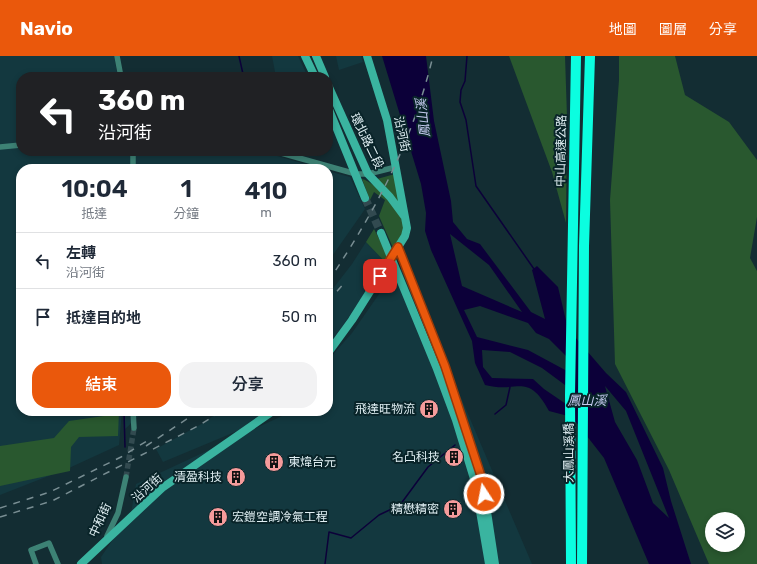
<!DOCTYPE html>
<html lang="zh-TW">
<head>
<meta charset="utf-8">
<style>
  :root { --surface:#fff; --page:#f2f2f3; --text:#1f2937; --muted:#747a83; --line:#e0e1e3; --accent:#ea580c }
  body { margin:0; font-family:Rubik,"Noto Sans TC",sans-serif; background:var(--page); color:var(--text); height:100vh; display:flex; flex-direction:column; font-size:15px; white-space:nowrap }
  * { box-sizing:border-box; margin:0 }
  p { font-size:13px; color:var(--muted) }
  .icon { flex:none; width:22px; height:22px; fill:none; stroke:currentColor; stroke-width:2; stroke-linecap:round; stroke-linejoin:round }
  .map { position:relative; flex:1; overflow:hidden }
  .panel { position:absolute; left:16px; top:108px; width:317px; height:252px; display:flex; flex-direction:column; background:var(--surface); border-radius:16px; box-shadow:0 2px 6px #0003 }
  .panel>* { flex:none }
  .guide { position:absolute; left:16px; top:16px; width:317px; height:84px; border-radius:16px; box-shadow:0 2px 6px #0003; background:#202124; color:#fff; overflow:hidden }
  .controls { position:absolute; left:705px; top:456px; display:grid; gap:8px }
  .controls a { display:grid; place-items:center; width:40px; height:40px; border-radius:50%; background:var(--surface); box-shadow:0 2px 6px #0003; font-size:20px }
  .pin { position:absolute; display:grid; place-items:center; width:34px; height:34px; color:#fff; margin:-17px; border-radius:8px; box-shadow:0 2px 6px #0006 }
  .me { position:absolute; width:44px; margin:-22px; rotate:349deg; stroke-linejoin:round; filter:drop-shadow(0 0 3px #0008) }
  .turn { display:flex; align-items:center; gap:14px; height:84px; padding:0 16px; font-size:18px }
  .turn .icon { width:52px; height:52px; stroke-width:2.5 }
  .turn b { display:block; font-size:28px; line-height:34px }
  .eta { display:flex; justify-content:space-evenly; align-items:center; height:68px; text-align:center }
  .eta b { font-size:24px; font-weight:600; line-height:28px }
  .cta { display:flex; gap:8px; margin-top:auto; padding:8px 16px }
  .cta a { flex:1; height:46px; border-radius:16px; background:var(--accent); color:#fff; font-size:16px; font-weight:600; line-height:46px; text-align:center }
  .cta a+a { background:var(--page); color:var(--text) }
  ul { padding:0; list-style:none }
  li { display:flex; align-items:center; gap:12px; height:56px; padding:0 16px; border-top:1px solid var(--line) }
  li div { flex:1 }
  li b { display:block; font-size:15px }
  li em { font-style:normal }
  header { display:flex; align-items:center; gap:24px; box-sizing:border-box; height:56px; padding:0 20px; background:var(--accent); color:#fff }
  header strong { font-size:19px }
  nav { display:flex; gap:22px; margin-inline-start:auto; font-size:14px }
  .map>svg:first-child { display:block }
  .built { fill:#13383f }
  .green { fill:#29582f; fill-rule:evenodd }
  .water { fill:#0c0039; fill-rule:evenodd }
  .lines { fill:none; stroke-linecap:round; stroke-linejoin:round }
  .stream { stroke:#0c0039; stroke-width:1.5 }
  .street-tunnel { stroke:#324a50; stroke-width:5.5; stroke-dasharray:5.5 3; stroke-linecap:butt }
  .secondary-tunnel { stroke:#324a50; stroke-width:8; stroke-dasharray:8 4; stroke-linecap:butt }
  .street { stroke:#3d8275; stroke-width:5.5 }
  .secondary { stroke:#3ab4a0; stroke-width:8 }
  .highway { stroke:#0bfee0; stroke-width:10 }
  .rail { stroke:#798e93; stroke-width:1.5; stroke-dasharray:7 7; stroke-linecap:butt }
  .route-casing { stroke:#983908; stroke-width:10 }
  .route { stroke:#ea580c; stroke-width:7 }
  .labels { text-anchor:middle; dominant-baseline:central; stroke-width:4; stroke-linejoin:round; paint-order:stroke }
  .street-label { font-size:12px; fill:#e0eff3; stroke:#092429 }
  .poi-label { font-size:12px; fill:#e0eff3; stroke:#092429; text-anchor:end }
  .water-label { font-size:13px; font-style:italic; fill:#c6cbf0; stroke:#092429 }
</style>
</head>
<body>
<header>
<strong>Navio</strong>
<nav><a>地圖</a><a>圖層</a><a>分享</a></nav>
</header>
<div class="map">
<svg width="757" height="508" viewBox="0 0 757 508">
  <rect width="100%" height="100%" fill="#132d33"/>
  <path class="built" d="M0,0H114L118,21H21V95H260L322,113H21V355H122L119,389L69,412L0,439Z
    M272,0H298L308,21H276Z
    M336,0H361L363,6L339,14Z
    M328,115L350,121L365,153L328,206Z
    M366,186L386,207L328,291V239L352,208Z
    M404,208L532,508H102L101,501L131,457L136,428L282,360L286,355H328V304L352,277L386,228L388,231Z
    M125,355H144L124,374Z
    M220,355H270L247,371L163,406L156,393L205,366Z"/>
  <path class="green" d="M509,0H565L567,61L566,167L552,116Z
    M619,0H675L685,39L729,66L757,104V161L750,202L757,215V508H709L669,414L615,308L610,144L619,24ZM712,463H738V489H712Z
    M395,118L402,153L377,123Z
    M362,123C375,126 405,157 404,171C404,178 397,188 394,194L379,160L385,144L374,136L370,144Z
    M374,173L389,202L386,207L366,186Z
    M111,355H119L118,380L79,381L71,391L70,415L0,430V390L54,382L69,365L111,359Z"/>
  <path class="water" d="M382,0H426L434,65L451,145L453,166L467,183L480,188L531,256L545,263L532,214L537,210L558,231L568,273L606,317L626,336L663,412L671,445L691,508H649L604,402L572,361L549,355C527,315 518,338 485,329L475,307L472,285L431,194L425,175L426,157L421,128ZM450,178L489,209L522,256L462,230ZM480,250L528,267L536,277L549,283L566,300L567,315L528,294L477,281L464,254ZM482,294L510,296L542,312L565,329L566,348L544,333L533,323L492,322L483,311ZM605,330L626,355L669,462L653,447L637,404L615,366Z"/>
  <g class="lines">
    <path class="stream" d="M239,0L243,18
      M467,0L465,25L461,34L460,46L466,64L476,130L534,213
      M263,95L275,98
      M124,355L125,391
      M495,358L506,349L510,331
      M325,508L329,476L351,482L379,459L400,449L428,411L455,389"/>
    <path class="street-tunnel" d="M126,421L134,372"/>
    <path class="secondary-tunnel" d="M365,142L381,177"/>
    <path class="street" d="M117,0L121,21
      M0,91L21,89
      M133,95V113
      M274,95L356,118H368L396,111
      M133,355L134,372
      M107,480L118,457L126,421
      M36,508L31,494L49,487L58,508"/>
    <path class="secondary" d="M305,0L315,21
      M316,0L325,21
      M328,29L368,118L390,141L404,160
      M328,51L365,142
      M381,177L437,313L456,364L475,426L489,508
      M398,191L445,310L482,423L495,508
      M328,297L352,264L405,180L407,172L387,64L367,0
      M81,508L162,432L273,355"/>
    <path class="highway" d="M571,508L570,339L576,0
      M582,508L584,190L590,0"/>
    <path class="rail" d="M328,226C377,152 412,87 433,0
      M328,246L345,226
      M146,390L199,355
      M0,452L50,436L121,401L150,383
      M0,461L52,445L198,370L222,355"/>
  </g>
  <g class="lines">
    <g class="route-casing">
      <path id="route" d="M380,220L398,191L445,310L482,423L484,438"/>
    </g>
    <use href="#route" class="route"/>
  </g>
  <defs>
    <g id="building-disc" transform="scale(1)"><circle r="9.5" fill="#f59b9b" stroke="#092429"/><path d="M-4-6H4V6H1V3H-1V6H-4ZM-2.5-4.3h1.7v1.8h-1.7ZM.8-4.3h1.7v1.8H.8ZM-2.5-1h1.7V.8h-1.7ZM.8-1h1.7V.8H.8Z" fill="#111"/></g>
  </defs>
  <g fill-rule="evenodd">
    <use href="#building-disc" x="429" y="353"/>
    <use href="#building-disc" x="454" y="401"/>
    <use href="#building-disc" x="274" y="406"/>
    <use href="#building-disc" x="236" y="421"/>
    <use href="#building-disc" x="453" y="453"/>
    <use href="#building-disc" x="218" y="461"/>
  </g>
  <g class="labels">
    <g class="street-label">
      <text transform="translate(402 78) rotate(78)">沿河街</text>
      <text transform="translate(367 85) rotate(64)">環北路二段</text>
      <text transform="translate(561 95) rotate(-89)">中山高速公路</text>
      <text transform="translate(569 397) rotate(-90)">大鳳山溪橋</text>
      <text transform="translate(147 432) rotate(-42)">沿河街</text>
      <text transform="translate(100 464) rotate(-65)">中和街</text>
    </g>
    <g class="poi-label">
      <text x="415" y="353">飛達旺物流</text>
      <text x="440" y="401">名凸科技</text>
      <text x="288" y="406" text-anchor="start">東煒台元</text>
      <text x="222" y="421">清盈科技</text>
      <text x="439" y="453">精懋精密</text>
      <text x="232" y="461" text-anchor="start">宏鎧空調冷氣工程</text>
    </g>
    <g class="water-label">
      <text transform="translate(423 62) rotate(-97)">鳳山溪</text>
      <text x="587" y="344">鳳山溪</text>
    </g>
  </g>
</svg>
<div class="controls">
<a><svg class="icon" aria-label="layers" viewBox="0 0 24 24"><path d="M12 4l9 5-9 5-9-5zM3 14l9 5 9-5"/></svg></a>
</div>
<div class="pin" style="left:380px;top:220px;background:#d93025"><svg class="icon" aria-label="arrive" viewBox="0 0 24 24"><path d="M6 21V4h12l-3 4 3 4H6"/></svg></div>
<svg class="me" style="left:484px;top:438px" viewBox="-20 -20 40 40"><circle r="17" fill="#ea580c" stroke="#fff" stroke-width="3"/><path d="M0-11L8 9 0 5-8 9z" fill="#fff"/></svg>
<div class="guide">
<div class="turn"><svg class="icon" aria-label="left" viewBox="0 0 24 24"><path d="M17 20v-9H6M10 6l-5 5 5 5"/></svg><div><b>360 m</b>沿河街</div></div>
</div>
<section class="panel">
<div class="eta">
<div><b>10:04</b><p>抵達</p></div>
<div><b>1</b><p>分鐘</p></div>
<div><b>410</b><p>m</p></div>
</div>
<ul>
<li><svg class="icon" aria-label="left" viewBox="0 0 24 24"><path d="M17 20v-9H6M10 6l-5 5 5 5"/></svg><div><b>左轉</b><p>沿河街</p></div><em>360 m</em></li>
<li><svg class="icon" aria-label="arrive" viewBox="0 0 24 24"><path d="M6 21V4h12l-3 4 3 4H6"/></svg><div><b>抵達目的地</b></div><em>50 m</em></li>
</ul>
<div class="cta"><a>結束</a><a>分享</a></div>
</section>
</div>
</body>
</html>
